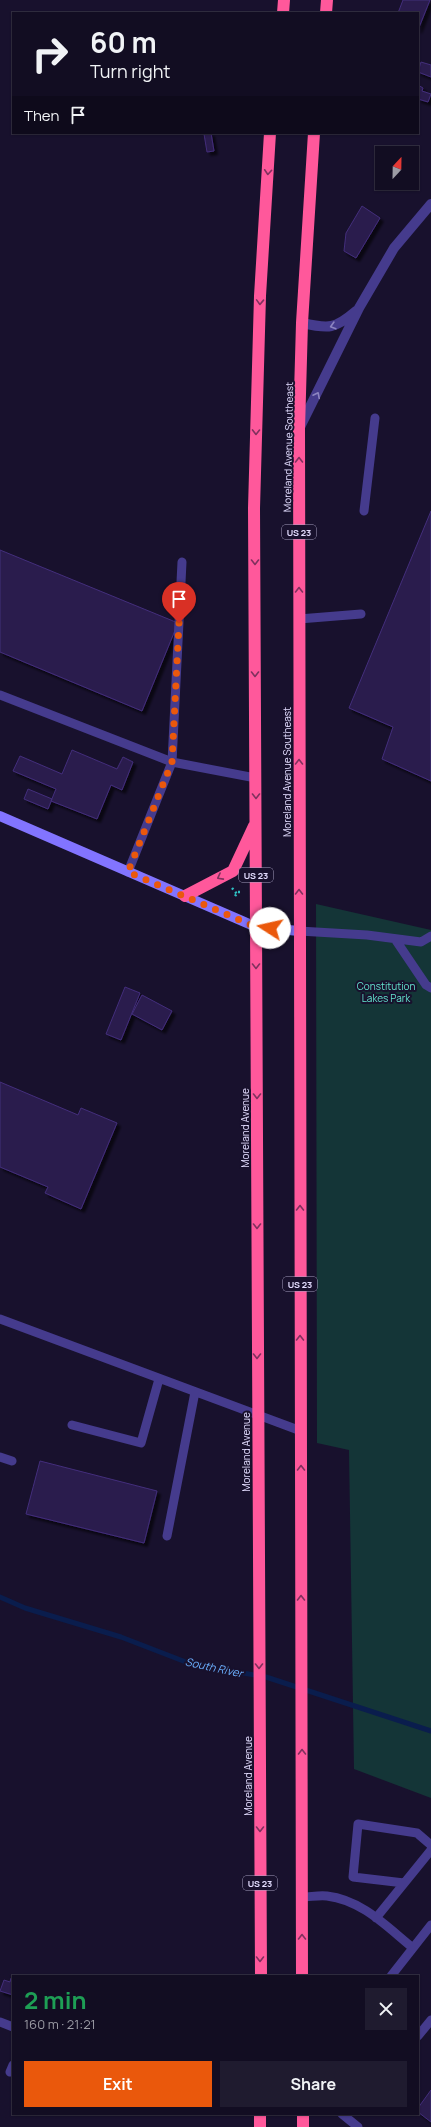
<!DOCTYPE html>
<html lang="en">
<head>
<meta charset="utf-8">
<style>
  :root { --surface:#120d22; --page:#1f1b2f; --text:#f1f3f6; --muted:#9c9ca5; --line:#312d40; --accent:#ea580c }
  body { margin:0; font-family:Manrope,sans-serif; background:var(--page); color:var(--text); height:100vh; display:flex; flex-direction:column; font-size:15px; white-space:nowrap }
  * { box-sizing:border-box; margin:0 }
  p { font-size:13px; color:var(--muted) }
  .icon { flex:none; width:22px; height:22px; fill:none; stroke:currentColor; stroke-width:2; stroke-linecap:round; stroke-linejoin:round }
  .map { position:relative; flex:1; overflow:hidden }
  .side { position:absolute; left:12px; top:1975px; width:407px; height:140px; display:flex; flex-direction:column; background:var(--surface); border-radius:0px; box-shadow:0 1px 3px #0004,0 0 0 1px var(--line) }
  .side>* { flex:none }
  .banner { position:absolute; left:12px; top:12px; width:407px; height:122px; border-radius:0px; box-shadow:0 1px 3px #0004,0 0 0 1px var(--line); background:#120d22; color:var(--text); overflow:hidden }
  .needle { width:26px; rotate:22deg }
  .fabs { position:absolute; left:375px; top:146px; display:grid; gap:8px }
  .fabs a { display:grid; place-items:center; width:44px; height:44px; border-radius:0px; background:var(--surface); box-shadow:0 1px 3px #0004,0 0 0 1px var(--line); font-size:20px }
  .pin { position:absolute; display:grid; place-items:center; width:34px; height:34px; color:#fff; margin:-41px -17px; border-radius:50% 50% 50% 0; rotate:-45deg; box-shadow:0 0 4px #0007 }
  .pin .icon { rotate:45deg }
  .me { position:absolute; width:44px; margin:-22px; rotate:280deg; stroke-linejoin:round; filter:drop-shadow(0 0 3px #0008) }
  .turn { display:flex; align-items:center; gap:14px; height:84px; padding:0 12px; font-size:18px }
  .turn .icon { width:52px; height:52px; stroke-width:2.5 }
  .turn b { display:block; font-size:28px; line-height:34px }
  .then { display:flex; align-items:center; height:38px; padding:0 12px; background:#0003; gap:8px; font-size:15px }
  .round { display:grid; place-items:center; flex:none; width:42px; height:42px; border-radius:0px; background:var(--page) }
  .overview { display:flex; align-items:center; justify-content:space-between; height:68px; padding:0 12px }
  h1 { font-size:24px; font-weight:700; line-height:30px; color:#1e9e55 }
  .button { display:flex; gap:8px; margin-top:auto; padding:8px 12px }
  .button a { flex:1; height:46px; border-radius:0px; background:var(--accent); color:#fff; font-size:16px; font-weight:700; line-height:46px; text-align:center }
  .button a+a { background:var(--page); color:var(--text) }
  .map>svg:first-child { display:block }
  .green { fill:#143537 }
  .lines { fill:none; stroke-linecap:round; stroke-linejoin:round }
  .stream { stroke:#0a1d4d; stroke-width:5 }
  .building { fill:#2a1c4e; stroke:#432e7b; filter:url(#shadow) }
  .path { stroke:#2ebfc2; stroke-width:2.5; stroke-dasharray:2 3; stroke-linecap:butt }
  .lane { stroke:#453b8d; stroke-width:9 }
  .street { stroke:#453b8d; stroke-width:10 }
  .secondary { stroke:#8274ff; stroke-width:10 }
  .highway { stroke:#ff589b; stroke-width:12 }
  .oneway { stroke:#80315e }
  .oneway2 { stroke:#8c84c0 }
  .route { stroke:#ea580c; stroke-width:7; stroke-dasharray:0 12.6 }
  .labels { text-anchor:middle; dominant-baseline:central; stroke-width:4; stroke-linejoin:round; paint-order:stroke }
  .shield { fill:#18112d; stroke:#a6a0c0; stroke-width:1 }
  .shield-label { font-size:9px; font-weight:bold; fill:#e3ddff }
  .street-label { font-size:10px; fill:#e3ddff; stroke:#18112d }
  .park-label { font-size:10px; fill:#64e4ce; stroke:#18112d }
  .water-label { font-size:11px; font-style:italic; fill:#6bafff; stroke:#18112d }
</style>
</head>
<body>
<div class="map">
<svg width="431" height="2127" viewBox="0 0 431 2127">
  <defs>
    <filter id="shadow"><feDropShadow dx="3.5" dy="3.5" stdDeviation="1" flood-color="#0009"/></filter>
  </defs>
  <rect width="100%" height="100%" fill="#18112d"/>
  <path class="green" d="M316,904L431,930V1798L354,1769L349,1450L317,1443Z"/>
  <g class="lines">
    <path class="stream" d="M0,1597L25,1608L121,1637L191,1664L266,1677L431,1731"/>
  </g>
  <path class="building" d="M403,0H430L418,30V13H398Z
    M421,62L431,65V77L418,72Z
    M418,85L423,88L422,91L431,94L428,102L418,99Z
    M211,133L214,151L207,152L204,134Z
    M362,206L380,218L356,258L344,251L346,233Z
    M431,511V781L382,759L393,727L349,708Z
    M0,550L178,623L142,711L0,652Z
    M72,750L117,769L123,757L133,762L122,790L111,785L97,819L51,801L56,789L13,771L20,756L62,774Z
    M28,789L52,799L48,809L24,799Z
    M125,987L140,993L121,1040L106,1034Z
    M142,995L172,1011L162,1030L132,1014Z
    M0,1082L78,1115L81,1108L117,1123L81,1209L45,1193L48,1187L0,1167Z
    M40,1461L157,1491L144,1543L26,1514Z
    M11,1978L13,1979V1995L0,1991L4,1980L10,1982Z
    M431,2090V2122L418,2112V2108Z"/>
  <g class="lines">
    <path class="path" d="M232,888L237,894
      M235,896L238,892H242"/>
    <path class="lane" d="M364,511L375,418
      M299,619L361,614
      M0,695L172,762L182,562
      M128,872L172,762L256,778
      M299,931L367,935L421,942L431,936
      M395,939L426,985L431,988
      M0,1319L301,1431
      M72,1425L141,1443L159,1379
      M0,1457L12,1461
      M167,1536L195,1392
      M404,1883L353,1877L358,1824L417,1833L431,1845
      M302,1897C310,1897 319,1895 327,1896C362,1900 387,1927 413,1948L391,1976
      M376,1918L431,1850
      M413,1948L431,1925
      M0,2022L13,2027
      M418,2036L431,2020
      M10,2072L13,2065
      M342,2114L358,2127"/>
    <path class="street" d="M302,323C329,329 335,329 356,311
      M300,427L359,308L394,248L431,204"/>
    <path class="secondary" d="M0,816L256,927L299,931"/>
    <path class="highway" d="M283,13L284,0
      M326,13L327,0
      M185,896L233,871L254,826
      M261,1976L254,508L260,296L270,133
      M302,1976L299,429L302,323L314,133
      M260,2114V2127
      M303,2114V2127"/>
  </g>
  <defs><path id="oneway-chevron" d="M-2-3.5L2.5 0L-2 3.5" fill="none" stroke-width="1.6" stroke-linecap="round" stroke-linejoin="round"/></defs>
  <g class="oneway">
    <use href="#oneway-chevron" transform="translate(268 172) rotate(94)"/>
    <use href="#oneway-chevron" transform="translate(260 302) rotate(92)"/>
    <use href="#oneway-chevron" transform="translate(256 432) rotate(91)"/>
    <use href="#oneway-chevron" transform="translate(299 460) rotate(-90)"/>
    <use href="#oneway-chevron" transform="translate(255 562) rotate(90)"/>
    <use href="#oneway-chevron" transform="translate(299 590) rotate(-90)"/>
    <use href="#oneway-chevron" transform="translate(255 674) rotate(90)"/>
    <use href="#oneway-chevron" transform="translate(299 762) rotate(-90)"/>
    <use href="#oneway-chevron" transform="translate(256 796) rotate(90)"/>
    <use href="#oneway-chevron" transform="translate(220 877) rotate(152)"/>
    <use href="#oneway-chevron" transform="translate(299 892) rotate(-90)"/>
    <use href="#oneway-chevron" transform="translate(256 966) rotate(90)"/>
    <use href="#oneway-chevron" transform="translate(257 1096) rotate(90)"/>
    <use href="#oneway-chevron" transform="translate(300 1208) rotate(-90)"/>
    <use href="#oneway-chevron" transform="translate(257 1226) rotate(90)"/>
    <use href="#oneway-chevron" transform="translate(300 1338) rotate(-90)"/>
    <use href="#oneway-chevron" transform="translate(257 1356) rotate(90)"/>
    <use href="#oneway-chevron" transform="translate(301 1468) rotate(-90)"/>
    <use href="#oneway-chevron" transform="translate(301 1598) rotate(-90)"/>
    <use href="#oneway-chevron" transform="translate(259 1666) rotate(90)"/>
    <use href="#oneway-chevron" transform="translate(302 1752) rotate(-90)"/>
    <use href="#oneway-chevron" transform="translate(260 1829) rotate(90)"/>
    <use href="#oneway-chevron" transform="translate(302 1937) rotate(-90)"/>
    <use href="#oneway-chevron" transform="translate(260 1959) rotate(90)"/>
  </g>
  <g class="oneway2">
    <use href="#oneway-chevron" transform="translate(333 326) rotate(164)"/>
    <use href="#oneway-chevron" transform="translate(317 395) rotate(-63)"/>
  </g>
  <g class="lines">
    <path class="route" d="M179,623L172,762L128,872L256,927L270,928"/>
  </g>
  <g class="labels">
    <g class="shield">
      <rect x="282" y="525" width="34" height="14" rx="3"/>
      <rect x="239" y="868" width="34" height="14" rx="3"/>
      <rect x="283" y="1277" width="34" height="14" rx="3"/>
      <rect x="243" y="1876" width="34" height="14" rx="3"/>
    </g>
    <g class="shield-label">
      <text x="299" y="532">US 23</text>
      <text x="256" y="875">US 23</text>
      <text x="300" y="1284">US 23</text>
      <text x="260" y="1883">US 23</text>
    </g>
    <g class="street-label">
      <text transform="translate(288 447) rotate(-89)">Moreland Avenue Southeast</text>
      <text transform="translate(287 772) rotate(-90)">Moreland Avenue Southeast</text>
      <text transform="translate(245 1128) rotate(-90)">Moreland Avenue</text>
      <text transform="translate(246 1452) rotate(-90)">Moreland Avenue</text>
      <text transform="translate(248 1776) rotate(-90)">Moreland Avenue</text>
    </g>
    <g class="park-label">
      <text x="386" y="986">Constitution<tspan x="386" dy="12">Lakes Park</tspan></text>
    </g>
    <g class="water-label">
      <text transform="translate(214 1667) rotate(12)">South River</text>
    </g>
  </g>
</svg>
<div class="fabs">
<a><svg class="needle" viewBox="-14 -14 28 28"><path d="M0-13l5 13h-10z" fill="#e53935"/><path d="M0 13l5-13h-10z" fill="#9c9ca5"/></svg></a>
</div>
<div class="pin" style="left:179px;top:623px;background:#d93025"><svg class="icon" aria-label="arrive" viewBox="0 0 24 24"><path d="M6 21V4h12l-3 4 3 4H6"/></svg></div>
<svg class="me" style="left:270px;top:928px" viewBox="-20 -20 40 40"><circle r="19" fill="#fff"/><path d="M0-13L10 11 0 6-10 11z" fill="#ea580c"/></svg>
<div class="banner">
<div class="turn"><svg class="icon" aria-label="right" viewBox="0 0 24 24"><path d="M7 20v-9h11M14 6l5 5-5 5"/></svg><div><b>60 m</b>Turn right</div></div>
<div class="then">Then<svg class="icon" aria-label="arrive" viewBox="0 0 24 24"><path d="M6 21V4h12l-3 4 3 4H6"/></svg></div>
</div>
<section class="side">
<div class="overview"><div><h1>2 min</h1><p>160 m · 21:21</p></div><a class="round"><svg class="icon" aria-label="close" viewBox="0 0 24 24"><path d="M6 6l12 12M18 6L6 18"/></svg></a></div>
<div class="button"><a>Exit</a><a>Share</a></div>
</section>
</div>
</body>
</html>
